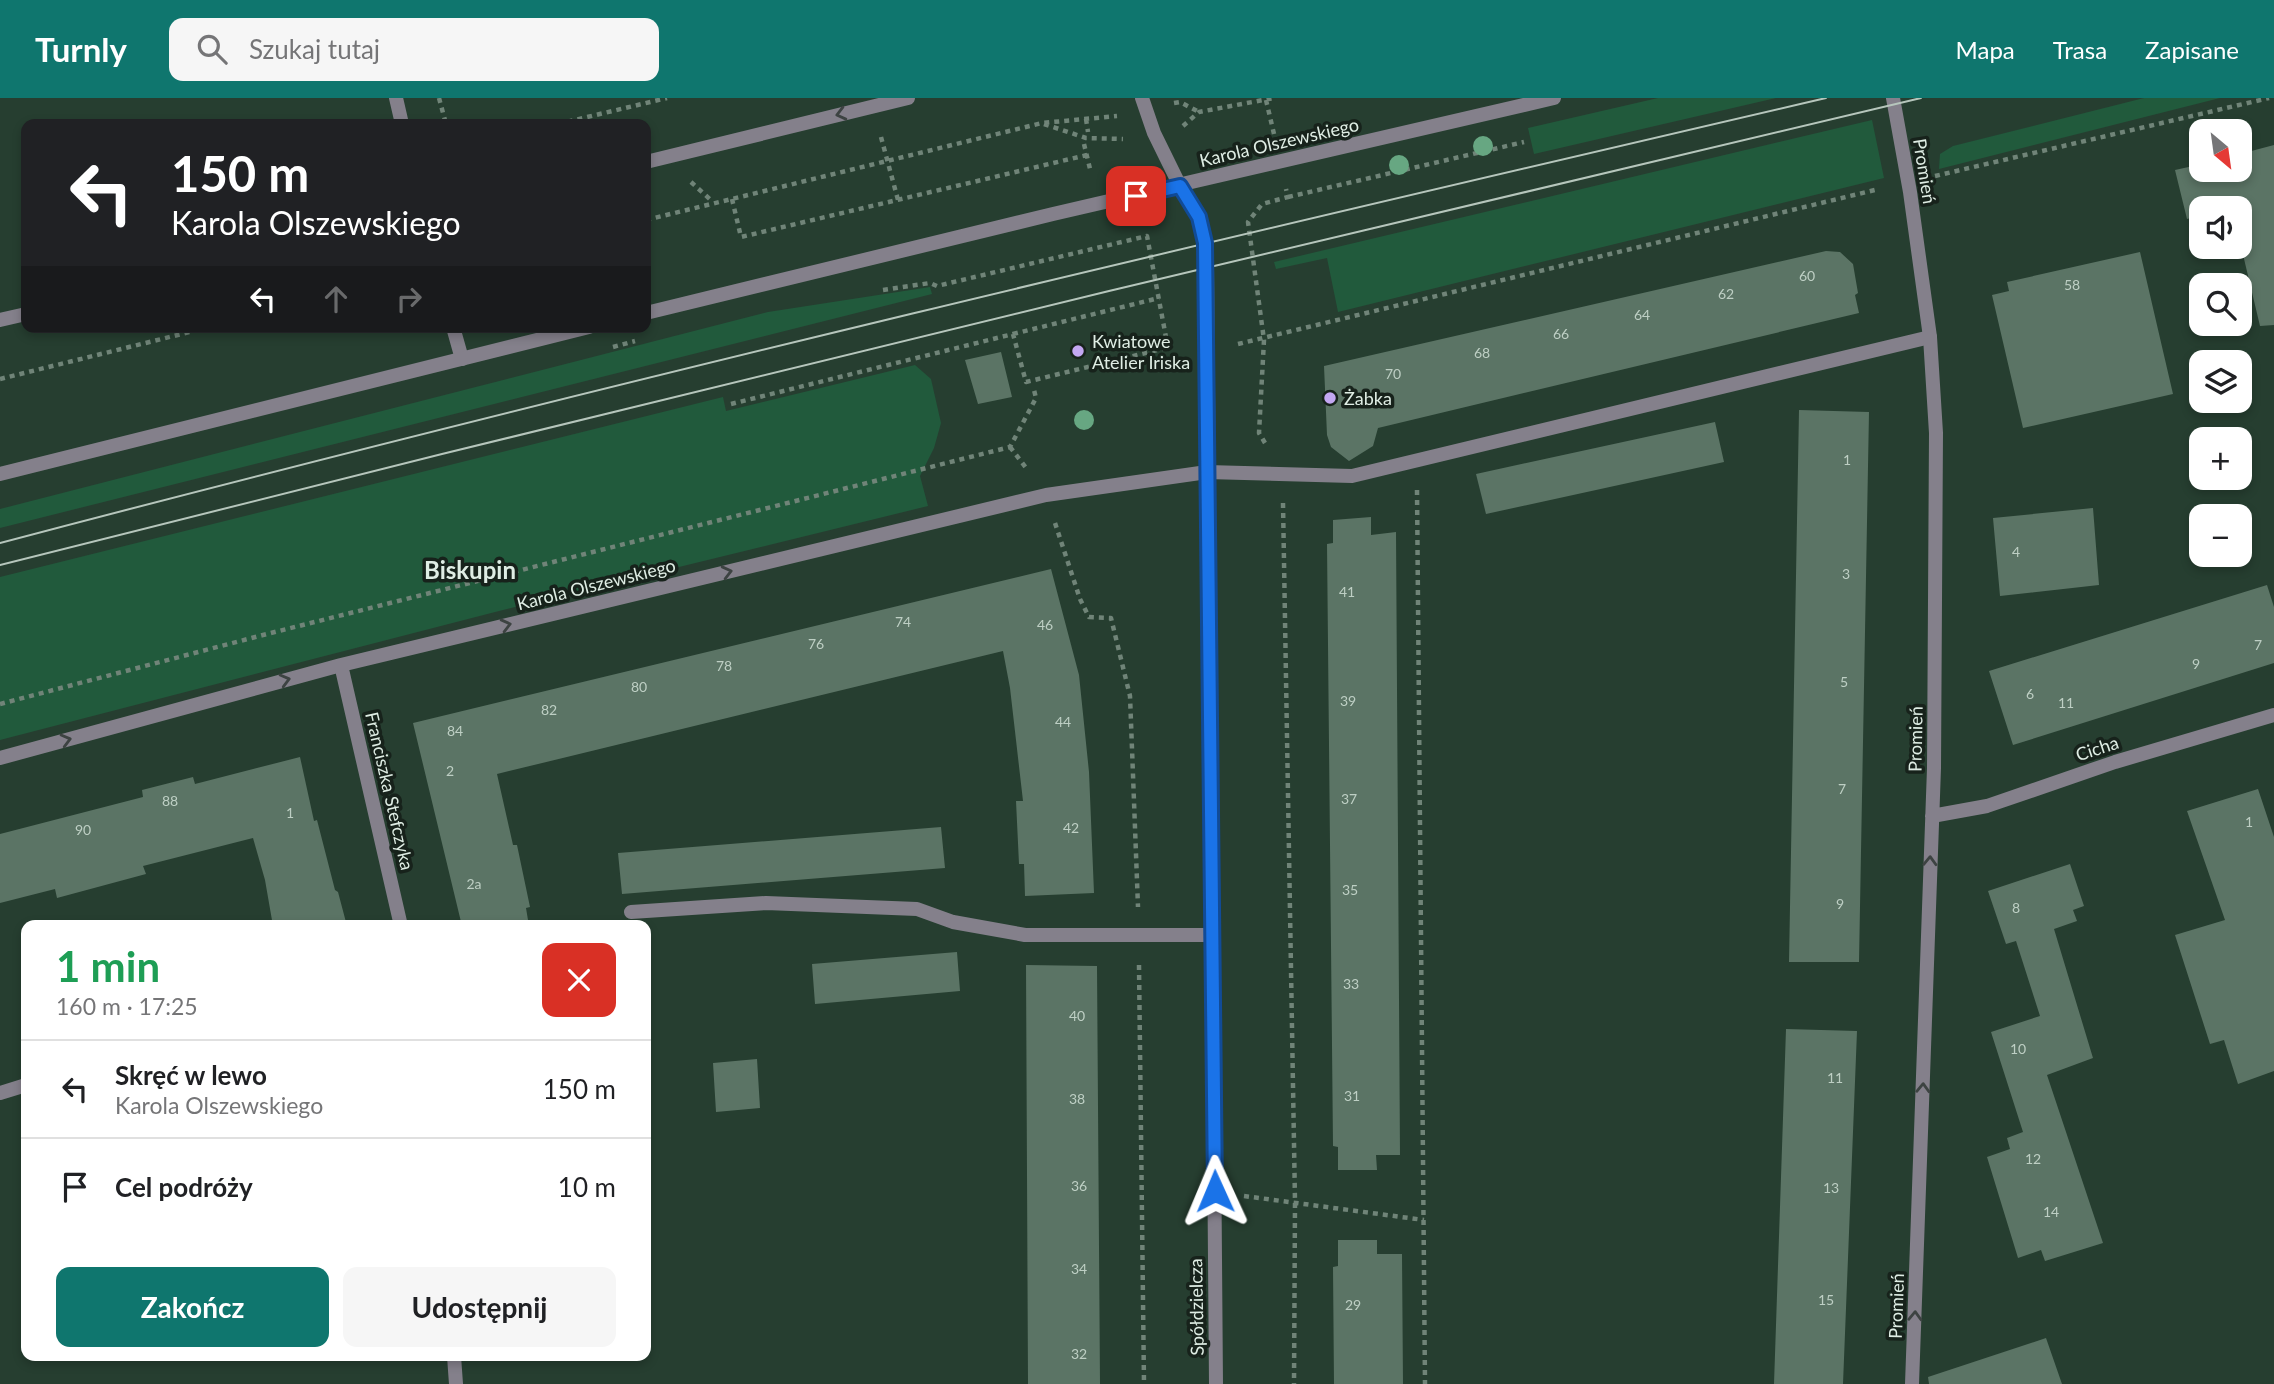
<!DOCTYPE html>
<html lang="pl">
<head>
<meta charset="utf-8">
<style>
  :root { --surface:#fff; --page:#f6f6f6; --text:#202124; --muted:#757577; --line:#e0e0e0; --accent:#0f766e }
  body { margin:0; font-family:Lato,sans-serif; background:var(--page); color:var(--text); height:100vh; display:flex; flex-direction:column; font-size:26px; white-space:nowrap }
  * { box-sizing:border-box; margin:0 }
  p { font-size:23px; color:var(--muted) }
  .icon { flex:none; width:38px; height:38px; fill:none; stroke:currentColor; stroke-width:2; stroke-linecap:round; stroke-linejoin:round }
  .map { position:relative; flex:1; overflow:hidden }
  .details { position:absolute; left:21px; top:822px; width:630px; height:441px; display:flex; flex-direction:column; background:var(--surface); border-radius:14px; box-shadow:0 4px 10px #0003 }
  .details>* { flex:none }
  .hud { position:absolute; left:21px; top:21px; width:630px; height:214px; border-radius:14px; box-shadow:0 4px 10px #0003; background:#202124; color:#fff; overflow:hidden }
  .needle { width:46px; rotate:151deg }
  .fabs { position:absolute; left:2189px; top:21px; display:grid; gap:14px }
  .fabs a { display:grid; place-items:center; width:63px; height:63px; border-radius:14px; background:var(--surface); box-shadow:0 4px 10px #0003; font-size:35px }
  .pin { position:absolute; display:grid; place-items:center; width:60px; height:60px; color:#fff; margin:-30px; border-radius:14px; box-shadow:0 4px 10px #0006 }
  .me { position:absolute; width:77px; margin:-38px; rotate:359deg; stroke-linejoin:round; filter:drop-shadow(0 0 5px #0008) }
  .turn { display:flex; align-items:center; gap:24px; height:147px; padding:0 35px; font-size:32px }
  .turn .icon { width:91px; height:91px; stroke-width:2.5 }
  .turn b { display:block; font-size:49px; line-height:60px }
  .lanes { display:flex; align-items:center; height:66px; padding:0 35px; background:#0003; justify-content:center; gap:35px; direction:ltr }
  .lanes .off { opacity:.35 }
  .round { display:grid; place-items:center; flex:none; width:74px; height:74px; border-radius:14px; background:var(--page) }
  .overview { display:flex; align-items:center; justify-content:space-between; height:119px; padding:0 35px }
  h1 { font-size:42px; font-weight:700; line-height:52px; color:#1e9e55 }
  .primary-button { display:flex; gap:14px; margin-top:auto; padding:14px 35px }
  .primary-button a { flex:1; height:80px; border-radius:14px; background:var(--accent); color:#fff; font-size:28px; font-weight:700; line-height:80px; text-align:center }
  .primary-button a+a { background:var(--page); color:var(--text) }
  ul { padding:0; list-style:none }
  li { display:flex; align-items:center; gap:21px; height:98px; padding:0 35px; border-top:2px solid var(--line) }
  li div { flex:1 }
  li b { display:block; font-size:26px }
  li em { font-style:normal }
  header { display:flex; align-items:center; gap:42px; box-sizing:border-box; height:98px; padding:0 35px; background:var(--accent); color:#fff }
  header strong { font-size:33px }
  nav { display:flex; gap:38px; margin-inline-start:auto; font-size:24px }
  .search { width:490px; height:63px; background:var(--page); display:flex; align-items:center; gap:18px; box-sizing:border-box; padding:0 24px; border-radius:14px; color:var(--muted); font-size:26px }
  .map>svg:first-child { display:block }
  .green { fill:#215a3c }
  .building { fill:#5b7465 }
  .lines { fill:none; stroke-linecap:round; stroke-linejoin:round }
  .path { stroke:#708478; stroke-width:4.5; stroke-dasharray:5 5; stroke-linecap:butt }
  .service { stroke:#84808b; stroke-width:14 }
  .minor { stroke:#84808b; stroke-width:14 }
  .tertiary { stroke:#84808b; stroke-width:14 }
  .tram { stroke:#b6c6bc; stroke-width:2 }
  .tree { fill:#67a782 }
  .oneway { stroke:#3d4342 }
  .route-casing { stroke:#114b97; stroke-width:18 }
  .route { stroke:#1a73e8; stroke-width:12 }
  .poi-dot { fill:#c3a7f2; stroke:#17221b; stroke-width:2.5 }
  .labels { text-anchor:middle; dominant-baseline:central; stroke-width:7; stroke-linejoin:round; paint-order:stroke }
  .number-label { font-size:14px; fill:#becfc4 }
  .street-label { font-size:18px; fill:#dfede4; stroke:#17221b }
  .poi-label { font-size:18px; fill:#dfede4; stroke:#17221b; text-anchor:start }
  .district-label { font-size:24px; font-weight:bold; fill:#dfede4; stroke:#17221b }
</style>
</head>
<body>
<header>
<strong>Turnly</strong>
<div class="search"><svg class="icon" aria-label="search" viewBox="0 0 24 24"><circle cx="10" cy="10" r="6"/><path d="M15 15l6 6"/></svg>Szukaj tutaj</div>
<nav><a>Mapa</a><a>Trasa</a><a>Zapisane</a></nav>
</header>
<div class="map">
<svg width="2274" height="1286" viewBox="0 0 2274 1286">
  <rect width="100%" height="100%" fill="#263e30"/>
  <path class="green" d="M1658,0H1776L1534,56L1528,30Z
    M2144,0H2220L1939,71L1940,56L1953,48Z
    M1872,22L1884,80L1338,214L1327,160L1276,171L1274,164Z
    M930,189L932,196L0,430V411L768,214Z
    M915,267L931,281L941,325L934,350L920,378L928,408L499,513L0,642V479L723,299L726,313Z"/>
  <path class="building" d="M2274,47V227L2260,228L2240,144V110H2202V117L2187,121L2175,72L2202,66V72H2240V56Z
    M1826,153L1840,154L1853,166L1858,195L1855,197L1859,215L1378,330L1373,348L1349,363L1331,349L1327,337L1324,268Z
    M2140,154L2173,296L2023,330L1992,197L2009,193L2007,184Z
    M1001,254L1012,299L978,306L965,262Z
    M1799,312L1869,314L1859,864H1789Z
    M1715,324L1724,364L1486,416L1476,376Z
    M2093,410L2099,487L2000,498L1993,420Z
    M1371,419V437L1396,434L1400,1057H1376L1377,1072H1338V1049L1333,1048L1327,446L1333,445V422Z
    M1051,471L1079,577L1089,674L1094,795L1025,798L1024,766H1019L1016,703H1023L1010,590L1003,553L497,676L513,747H517L530,809L526,810L529,828H462L413,625Z
    M2267,487L2274,509V565L2013,647L1989,573Z
    M300,659L314,723L317,722L335,792L338,794L347,828H273L265,782L253,740L143,768L146,776L57,800L55,791L0,805V736L143,699L142,692L193,679L195,686Z
    M2258,691L2274,739V973L2238,986L2224,942L2210,946L2175,837L2225,822L2187,713Z
    M941,729L945,770L622,796L618,755Z
    M2070,766L2084,808L2073,812L2077,823L2054,831L2093,960L2047,977L2103,1145L2045,1163L2041,1152L2018,1160L1987,1059L2010,1051L2007,1040L2023,1034L1991,934L2040,918L2016,843L2006,846L1988,793Z
    M957,854L960,893L815,906L812,866Z
    M1026,867L1097,868L1100,1286H1028Z
    M1786,931L1857,933L1843,1286H1774Z
    M757,961L760,1010L716,1014L713,965Z
    M1338,1142H1377V1156H1402L1403,1286H1334L1333,1169L1338,1168Z
    M2046,1240L2062,1286H1929L1928,1279Z"/>
  <g class="lines">
    <path class="path" d="M439,0L446,26
      M1266,2L1274,36
      M1174,5L1180,4L1199,14
      M1086,21L1088,34
      M558,26L667,0
      M1044,26L1086,40L1123,41
      M1183,28L1199,14L1274,0
      M881,39L898,102
      M1084,46L1091,75
      M1935,78L2269,0
      M691,84L713,104
      M1288,99L1524,44
      M732,101L741,139L1087,57
      M646,122L1042,25L1117,18
      M883,192L930,185L937,188L1147,138L1168,250
      M1013,236L1159,200
      M1238,246L1879,91
      M613,249L635,243
      M0,281L210,229
      M731,306L1013,236L1026,284L1170,249
      M1265,345L1259,335L1264,242L1248,124L1262,106L1288,99L1286,91
      M1010,349L1027,371
      M1417,392L1425,1286
      M1283,405L1295,1104L1294,1286
      M1055,425L1080,501L1089,519L1111,520L1130,598L1138,809
      M0,606L263,537L1010,349L1036,300L1034,292
      M1139,867L1144,1286
      M1244,1098L1424,1122"/>
    <path class="service" d="M1207,374L1352,378L1930,239
      M631,814L766,805L917,811L953,824L1025,837H1212
      M0,995L26,987"/>
    <path class="minor" d="M396,0L402,26
      M1142,0L1154,35L1180,88
      M1893,0L1910,94L1930,239L1936,335L1934,670L1912,1286
      M646,64L908,0
      M0,222L26,216
      M453,229L462,261
      M341,567L401,828
      M0,660L341,567L1046,397L1207,374
      M1932,718L1987,708L2115,664L2274,617
      M454,1258L456,1286"/>
    <path class="tertiary" d="M1180,88C1200,119 1204,130 1207,168L1216,1286
      M646,215L1053,116L1554,0
      M0,376L589,229"/>
    <path class="tram" d="M0,445C606,285 1216,142 1826,0
      M0,467L442,356L1109,193L1921,0"/>
  </g>
  <g class="tree">
    <circle cx="1483" cy="48" r="10"/>
    <circle cx="1399" cy="67" r="10"/>
    <circle cx="1084" cy="322" r="10"/>
  </g>
  <defs><path id="oneway-chevron" d="M-2-3.5L2.5 0L-2 3.5" fill="none" stroke-width="1.6" stroke-linecap="round" stroke-linejoin="round" transform="scale(1.75)"/></defs>
  <g class="oneway">
    <use href="#oneway-chevron" transform="translate(841 16) rotate(166)"/>
    <use href="#oneway-chevron" transform="translate(727 474) rotate(-14)"/>
    <use href="#oneway-chevron" transform="translate(506 527) rotate(-14)"/>
    <use href="#oneway-chevron" transform="translate(285 582) rotate(-15)"/>
    <use href="#oneway-chevron" transform="translate(66 642) rotate(-15)"/>
    <use href="#oneway-chevron" transform="translate(1930 763) rotate(-88)"/>
    <use href="#oneway-chevron" transform="translate(1923 990) rotate(-88)"/>
    <use href="#oneway-chevron" transform="translate(1915 1218) rotate(-88)"/>
  </g>
  <g class="lines">
    <g class="route-casing">
      <path id="route" d="M1136,98L1180,88L1199,119L1205,145L1215,1093"/>
    </g>
    <use href="#route" class="route"/>
  </g>
  <g class="poi-dot">
    <circle cx="1078" cy="253" r="7"/>
    <circle cx="1330" cy="300" r="7"/>
  </g>
  <g class="labels">
    <g class="number-label">
      <text x="1807" y="177">60</text>
      <text x="2072" y="186">58</text>
      <text x="1726" y="195">62</text>
      <text x="1642" y="216">64</text>
      <text x="1561" y="235">66</text>
      <text x="1482" y="254">68</text>
      <text x="1393" y="275">70</text>
      <text x="1847" y="361">1</text>
      <text x="2016" y="453">4</text>
      <text x="1846" y="475">3</text>
      <text x="1347" y="493">41</text>
      <text x="903" y="523">74</text>
      <text x="1045" y="526">46</text>
      <text x="816" y="545">76</text>
      <text x="2258" y="546">7</text>
      <text x="2196" y="565">9</text>
      <text x="724" y="567">78</text>
      <text x="1844" y="583">5</text>
      <text x="639" y="588">80</text>
      <text x="2030" y="595">6</text>
      <text x="1348" y="602">39</text>
      <text x="2066" y="604">11</text>
      <text x="549" y="611">82</text>
      <text x="1063" y="623">44</text>
      <text x="455" y="632">84</text>
      <text x="450" y="672">2</text>
      <text x="1842" y="690">7</text>
      <text x="1349" y="700">37</text>
      <text x="170" y="702">88</text>
      <text x="290" y="714">1</text>
      <text x="2249" y="723">1</text>
      <text x="1071" y="729">42</text>
      <text x="83" y="731">90</text>
      <text x="474" y="785">2a</text>
      <text x="1350" y="791">35</text>
      <text x="1840" y="805">9</text>
      <text x="2016" y="809">8</text>
      <text x="1351" y="885">33</text>
      <text x="1077" y="917">40</text>
      <text x="2018" y="950">10</text>
      <text x="1835" y="979">11</text>
      <text x="1352" y="997">31</text>
      <text x="1077" y="1000">38</text>
      <text x="2033" y="1060">12</text>
      <text x="1079" y="1087">36</text>
      <text x="1831" y="1089">13</text>
      <text x="2051" y="1113">14</text>
      <text x="1079" y="1170">34</text>
      <text x="1826" y="1201">15</text>
      <text x="1353" y="1206">29</text>
      <text x="1079" y="1255">32</text>
    </g>
    <g class="street-label">
      <text transform="translate(1279 44) rotate(-13)">Karola Olszewskiego</text>
      <text transform="translate(1925 73) rotate(81)">Promień</text>
      <text transform="translate(596 486) rotate(-14)">Karola Olszewskiego</text>
      <text transform="translate(1915 641) rotate(-89)">Promień</text>
      <text transform="translate(2097 650) rotate(-18)">Cicha</text>
      <text transform="translate(390 693) rotate(77)">Franciszka Stefczyka</text>
      <text transform="translate(1896 1208) rotate(-88)">Promień</text>
      <text transform="translate(1196 1209) rotate(-91)">Spółdzielcza</text>
    </g>
    <g class="poi-label">
      <text x="1092" y="243">Kwiatowe<tspan x="1092" dy="21">Atelier Iriska</tspan></text>
      <text x="1344" y="300">Żabka</text>
    </g>
    <g class="district-label">
      <text x="470" y="471">Biskupin</text>
    </g>
  </g>
</svg>
<div class="fabs">
<a><svg class="needle" viewBox="-14 -14 28 28"><path d="M0-13l5 13h-10z" fill="#e53935"/><path d="M0 13l5-13h-10z" fill="#757577"/></svg></a>
<a><svg class="icon" aria-label="sound" viewBox="0 0 24 24"><path d="M4 9h4l5-4v14l-5-4H4zM17 9q2 3 0 6"/></svg></a>
<a><svg class="icon" aria-label="search" viewBox="0 0 24 24"><circle cx="10" cy="10" r="6"/><path d="M15 15l6 6"/></svg></a>
<a><svg class="icon" aria-label="layers" viewBox="0 0 24 24"><path d="M12 4l9 5-9 5-9-5zM3 14l9 5 9-5"/></svg></a>
<a>+</a>
<a>−</a>
</div>
<div class="pin" style="left:1136px;top:98px;background:#d93025"><svg class="icon" aria-label="arrive" viewBox="0 0 24 24"><path d="M6 21V4h12l-3 4 3 4H6"/></svg></div>
<svg class="me" style="left:1215px;top:1093px" viewBox="-20 -20 40 40"><path d="M0-17L14 15 0 8-14 15z" fill="#1a73e8" stroke="#fff" stroke-width="4"/></svg>
<div class="hud">
<div class="turn"><svg class="icon" aria-label="left" viewBox="0 0 24 24"><path d="M17 20v-9H6M10 6l-5 5 5 5"/></svg><div><b>150 m</b>Karola Olszewskiego</div></div>
<div class="lanes"><svg class="icon" aria-label="left" viewBox="0 0 24 24"><path d="M17 20v-9H6M10 6l-5 5 5 5"/></svg><svg class="icon off" aria-label="ahead" viewBox="0 0 24 24"><path d="M12 20V5M6 11l6-6 6 6"/></svg><svg class="icon off" aria-label="right" viewBox="0 0 24 24"><path d="M7 20v-9h11M14 6l5 5-5 5"/></svg></div>
</div>
<section class="details">
<div class="overview"><div><h1>1 min</h1><p>160 m · 17:25</p></div><a class="round" style="background:#d93025;color:#fff"><svg class="icon" aria-label="close" viewBox="0 0 24 24"><path d="M6 6l12 12M18 6L6 18"/></svg></a></div>
<ul>
<li><svg class="icon" aria-label="left" viewBox="0 0 24 24"><path d="M17 20v-9H6M10 6l-5 5 5 5"/></svg><div><b>Skręć w lewo</b><p>Karola Olszewskiego</p></div><em>150 m</em></li>
<li><svg class="icon" aria-label="arrive" viewBox="0 0 24 24"><path d="M6 21V4h12l-3 4 3 4H6"/></svg><div><b>Cel podróży</b></div><em>10 m</em></li>
</ul>
<div class="primary-button"><a>Zakończ</a><a>Udostępnij</a></div>
</section>
</div>
</body>
</html>
